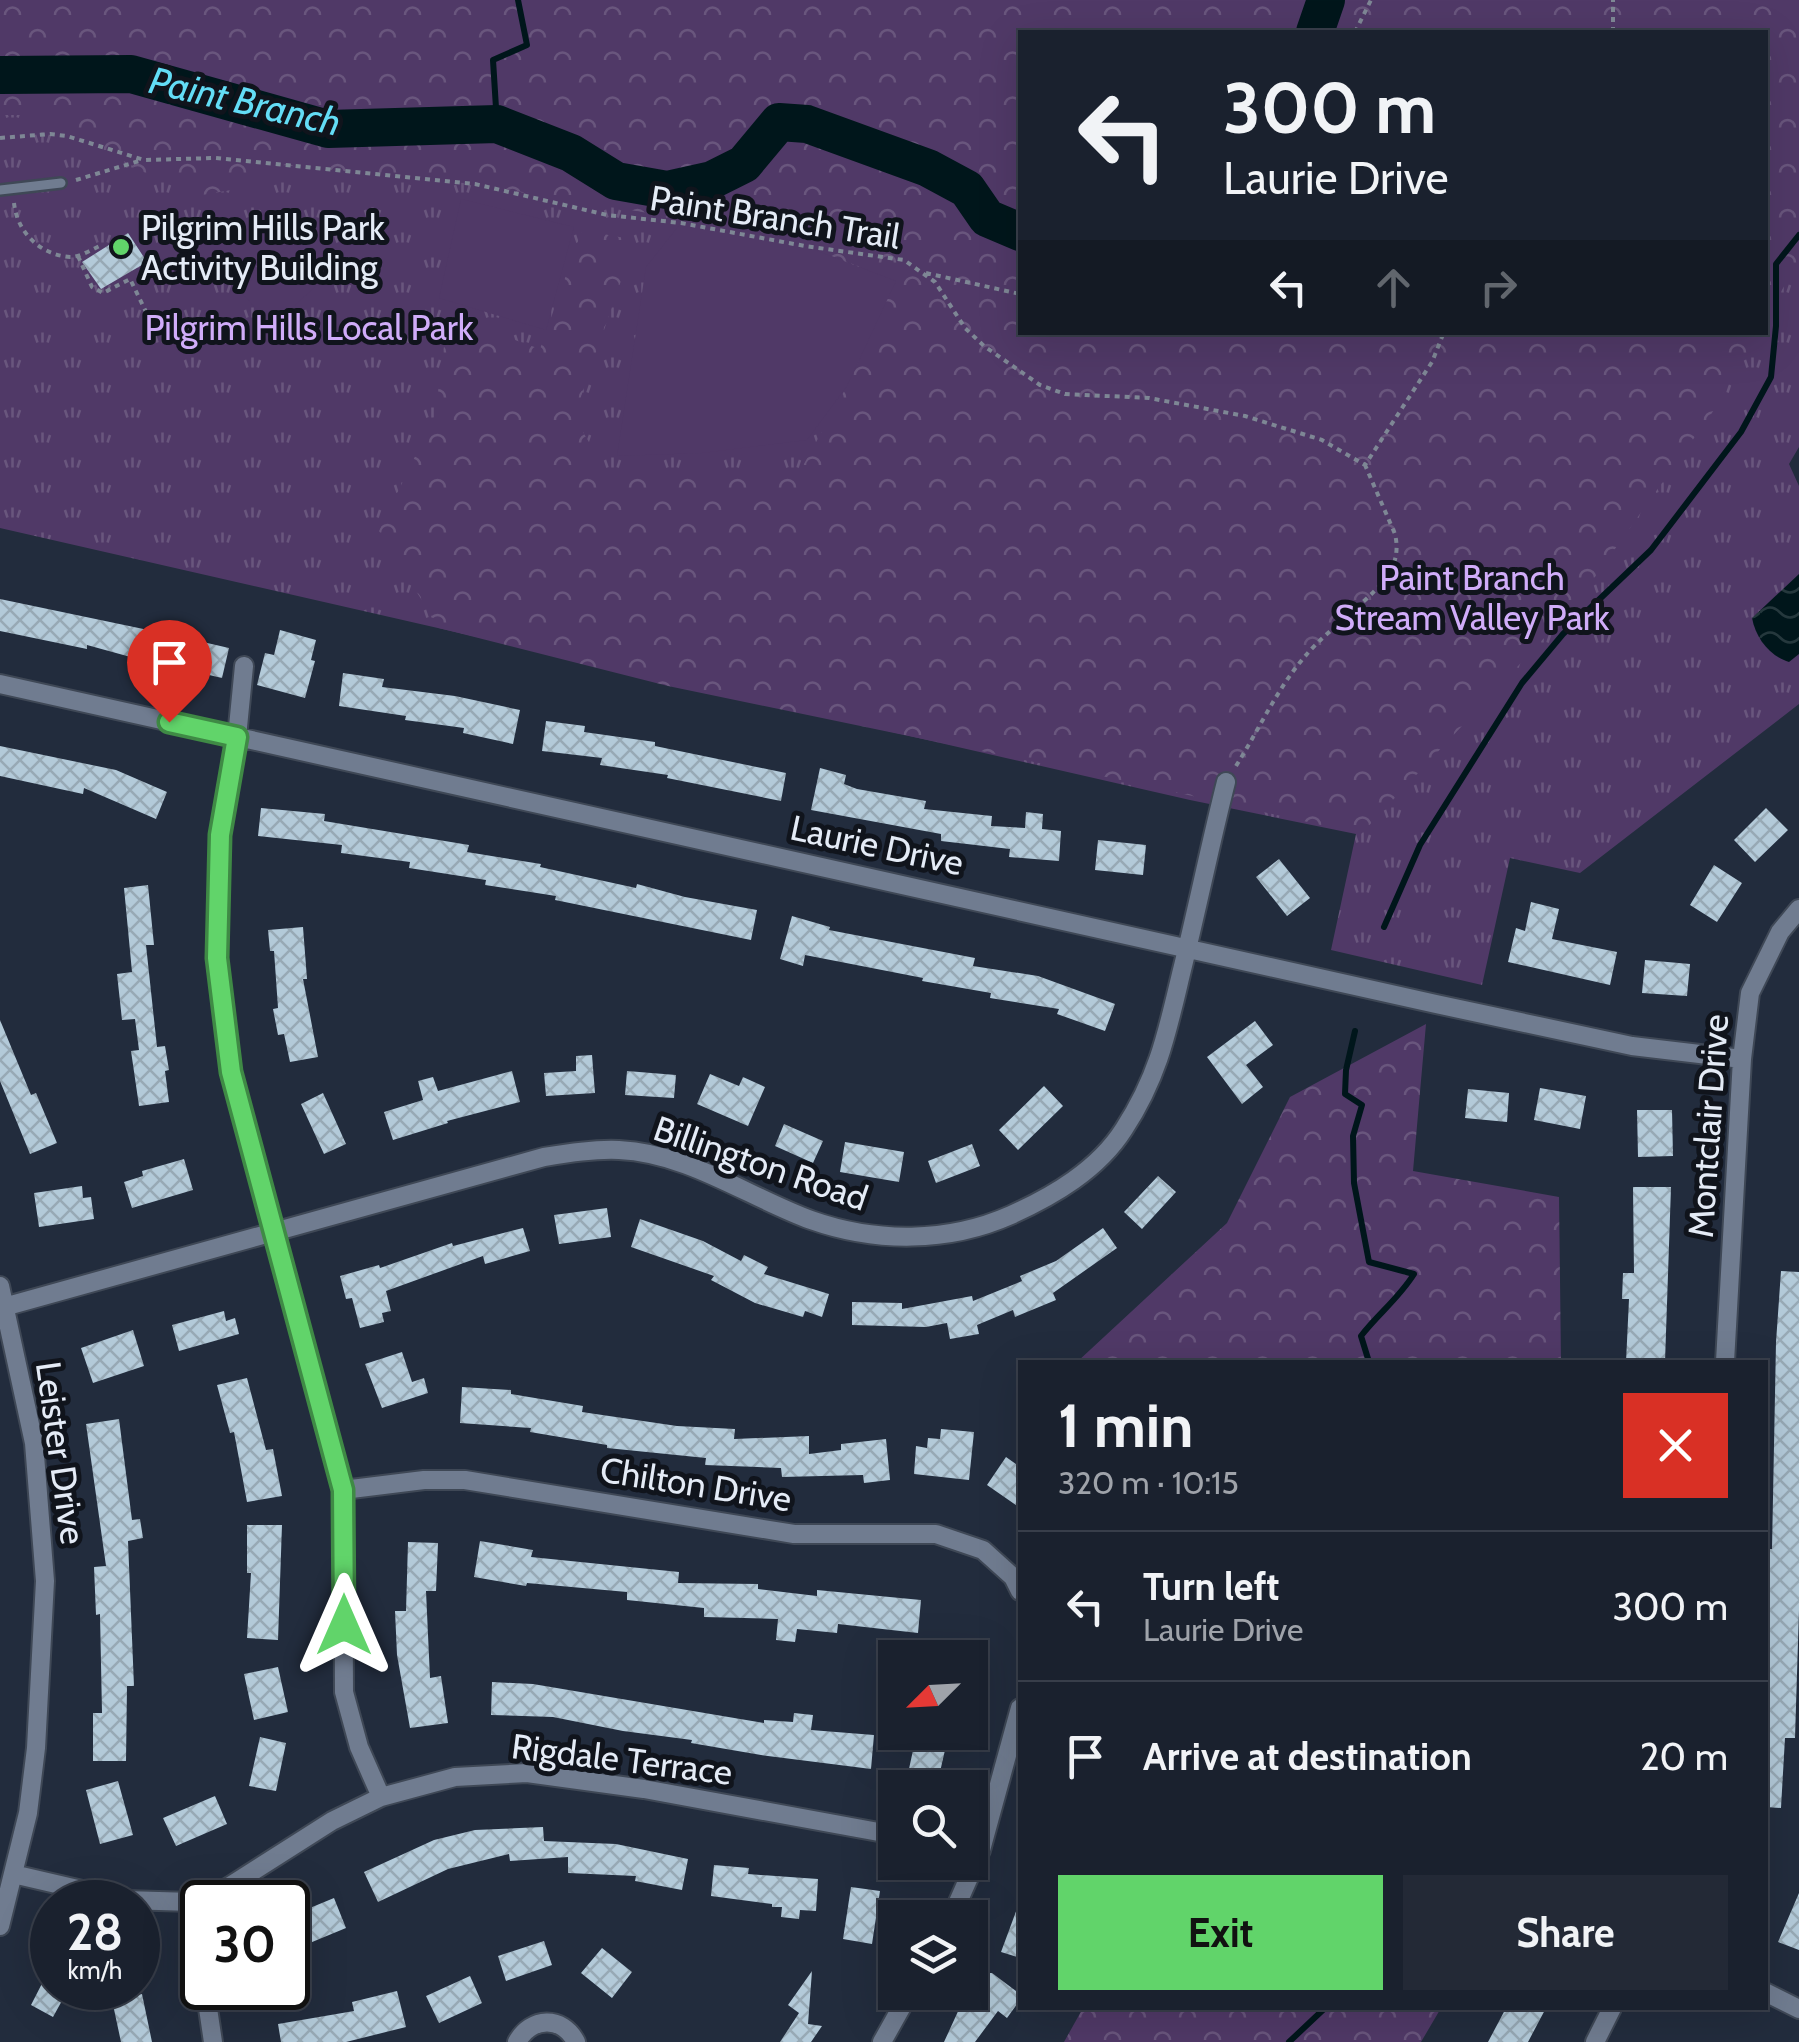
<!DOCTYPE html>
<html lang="en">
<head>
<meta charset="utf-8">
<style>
  :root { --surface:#1a212e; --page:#232936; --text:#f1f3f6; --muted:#9fa3aa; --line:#383e4a; --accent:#61d46a }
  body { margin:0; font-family:Cabin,sans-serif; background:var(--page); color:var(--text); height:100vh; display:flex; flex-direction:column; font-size:38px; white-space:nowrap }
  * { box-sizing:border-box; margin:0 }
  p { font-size:32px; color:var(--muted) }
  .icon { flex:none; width:55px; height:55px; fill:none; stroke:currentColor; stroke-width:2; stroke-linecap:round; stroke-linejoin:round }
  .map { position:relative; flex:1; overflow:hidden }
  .sheet { position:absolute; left:1018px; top:1360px; width:750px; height:650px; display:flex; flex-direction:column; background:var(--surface); border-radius:0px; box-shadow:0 10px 40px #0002,0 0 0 2px var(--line) }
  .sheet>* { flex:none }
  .banner { position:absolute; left:1018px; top:30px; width:750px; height:305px; border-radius:0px; box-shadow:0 10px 40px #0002,0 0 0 2px var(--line); background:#1a212e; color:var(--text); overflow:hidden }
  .needle { width:65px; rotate:246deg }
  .tools { position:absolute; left:878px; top:1640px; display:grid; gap:20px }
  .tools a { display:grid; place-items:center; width:110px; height:110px; border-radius:0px; background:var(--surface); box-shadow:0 10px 40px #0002,0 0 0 2px var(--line); font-size:50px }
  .speed { position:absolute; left:30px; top:1880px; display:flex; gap:20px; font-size:50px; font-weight:700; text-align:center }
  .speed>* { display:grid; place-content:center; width:130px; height:130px; border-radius:50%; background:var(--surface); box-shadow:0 10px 40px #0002,0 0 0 2px var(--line); line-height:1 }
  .speed small { font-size:25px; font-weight:400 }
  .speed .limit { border:5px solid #111; border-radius:15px; background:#fff; color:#111 }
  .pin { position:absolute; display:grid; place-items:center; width:85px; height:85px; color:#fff; margin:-102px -42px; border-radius:50% 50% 50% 0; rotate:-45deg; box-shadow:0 0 10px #0007 }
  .pin .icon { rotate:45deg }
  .me { position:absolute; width:110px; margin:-55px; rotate:0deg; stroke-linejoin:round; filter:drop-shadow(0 0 8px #0008) }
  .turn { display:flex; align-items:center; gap:35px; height:210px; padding:0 40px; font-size:45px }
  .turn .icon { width:130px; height:130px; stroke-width:2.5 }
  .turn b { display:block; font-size:70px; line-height:85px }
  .lanes { display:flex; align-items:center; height:95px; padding:0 40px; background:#0003; justify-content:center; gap:50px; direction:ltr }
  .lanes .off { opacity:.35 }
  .round { display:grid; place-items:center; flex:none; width:105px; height:105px; border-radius:0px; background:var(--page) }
  .overview { display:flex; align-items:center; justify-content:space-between; height:170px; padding:0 40px }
  h1 { font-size:60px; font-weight:700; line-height:75px }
  .cta { display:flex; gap:20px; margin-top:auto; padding:20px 40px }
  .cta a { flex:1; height:115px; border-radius:0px; background:var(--accent); color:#111; font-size:40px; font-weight:700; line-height:115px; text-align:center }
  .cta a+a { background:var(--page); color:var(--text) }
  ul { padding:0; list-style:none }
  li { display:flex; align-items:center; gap:30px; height:150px; padding:0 40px; border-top:2px solid var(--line) }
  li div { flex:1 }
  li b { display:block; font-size:38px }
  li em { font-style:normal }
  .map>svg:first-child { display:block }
  .grass { fill:url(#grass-tufts); fill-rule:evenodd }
  .forest { fill:url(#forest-crowns) }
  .garden { fill:#503967 }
  .water { fill:url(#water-waves) }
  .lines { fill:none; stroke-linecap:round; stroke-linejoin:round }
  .stream { stroke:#00161b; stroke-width:6 }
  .river { stroke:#00161b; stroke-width:38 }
  .building { fill:url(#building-cross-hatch) }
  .service-casing { stroke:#3f4856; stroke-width:14 }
  .minor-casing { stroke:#3f4856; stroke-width:22 }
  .path { stroke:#7e8795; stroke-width:4; stroke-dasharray:5 5; stroke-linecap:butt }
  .service { stroke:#707c90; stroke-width:9 }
  .minor { stroke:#707c90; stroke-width:18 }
  .route-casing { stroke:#3f8a45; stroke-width:25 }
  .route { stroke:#61d46a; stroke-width:18 }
  .poi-dot { fill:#61d46a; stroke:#10141c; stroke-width:4 }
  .labels { text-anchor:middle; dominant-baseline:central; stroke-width:10; stroke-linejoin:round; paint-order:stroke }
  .street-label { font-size:35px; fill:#e4ebf6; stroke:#10141c }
  .poi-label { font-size:35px; fill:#e4ebf6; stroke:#10141c; text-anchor:start }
  .park-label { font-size:35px; fill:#d0acf9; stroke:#10141c }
  .water-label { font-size:38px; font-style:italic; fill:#63ddf6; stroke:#10141c }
</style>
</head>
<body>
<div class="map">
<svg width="1799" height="2042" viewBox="0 0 1799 2042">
  <defs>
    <pattern id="grass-tufts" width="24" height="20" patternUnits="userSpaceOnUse" patternTransform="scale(2.5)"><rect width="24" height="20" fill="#503967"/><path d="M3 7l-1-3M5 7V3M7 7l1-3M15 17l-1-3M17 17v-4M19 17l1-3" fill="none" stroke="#69567d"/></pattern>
    <pattern id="forest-crowns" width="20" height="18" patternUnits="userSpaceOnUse" patternTransform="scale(2.5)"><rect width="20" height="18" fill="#503967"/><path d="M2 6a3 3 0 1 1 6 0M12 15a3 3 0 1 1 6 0" fill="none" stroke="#69567d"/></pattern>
    <pattern id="water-waves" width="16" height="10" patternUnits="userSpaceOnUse" patternTransform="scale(2.5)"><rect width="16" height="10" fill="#00161b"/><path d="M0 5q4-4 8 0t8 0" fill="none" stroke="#25383d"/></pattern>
    <pattern id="building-cross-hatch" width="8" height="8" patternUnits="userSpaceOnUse" patternTransform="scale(2.5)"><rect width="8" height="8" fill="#b3cad9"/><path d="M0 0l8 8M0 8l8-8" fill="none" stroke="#97a9b5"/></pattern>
  </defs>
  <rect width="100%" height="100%" fill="#222c3d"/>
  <path class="grass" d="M0,0H1799V447L1789,464L1799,486V704L1580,873L1510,858L1482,985L1331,950L1356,834L1190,800L0,528ZM1020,32H1765V332H1020Z"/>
  <path class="forest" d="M0,0H1799V260L1765,320V32H1020V332L1758,333L1714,410L1575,605L1361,834L1135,783L668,686L439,628L379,531L435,415L448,316L540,349L582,230L635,240L574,417L611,479L799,473L847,386L895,280L773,234L475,184L272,164L237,189L202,195L147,174L41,115H0Z
    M1426,1024L1413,1171L1559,1197L1561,1362H1077L1227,1223L1290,1097Z
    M1083,2008H1441L1421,2042H1064Z"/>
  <path class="garden" d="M461,199L574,227L546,330L439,298Z
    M681,223L773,234L896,281L847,386L807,440L702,453L617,456L646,267Z
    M293,241L327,276L272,326L240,291Z"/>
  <path class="water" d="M1799,574V654L1789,662C1770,656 1756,639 1752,618Z"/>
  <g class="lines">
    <path class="stream" d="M497,124L493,60L527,45L518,0
      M1384,927L1420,845L1522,683L1563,634L1651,550L1741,432L1771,377L1776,326V264L1799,235
      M1355,1031L1346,1070L1345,1094L1362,1105L1353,1136L1354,1183L1369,1262L1414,1274C1399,1298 1378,1314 1361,1336L1369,1362
      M1289,2042L1325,2008"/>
    <path class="river" d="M1315,32L1326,0
      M0,75L131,74L328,129L497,124L571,153L616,181L667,190L712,180L744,164L779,122L807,124L928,168L967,189L987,218L1020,232"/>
  </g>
  <path class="building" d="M128,233L147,262L101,289L82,262Z
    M0,599L153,631L145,661L87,645V649L0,631Z
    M280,630L316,640L311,660L315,661L305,698L257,685L265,653L274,655Z
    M190,639L229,648L222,678L183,669Z
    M343,673L384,679L382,687L455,696L520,710L513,744L463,733L464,728L405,720L406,716L339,706Z
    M546,721L585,726L584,732L655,742V746L786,773L781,801L667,778L668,775L600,765L602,758L542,751Z
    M0,746L116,770L167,792L156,819L84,788L83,794L0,776Z
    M820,768L846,775L844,784L857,789L926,801L924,809L992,816L991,826L1025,828L1026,812L1043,814L1042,829L1061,831L1059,861L1009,857L1010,849L941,841V834L811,810Z
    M261,808L325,814L324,821L469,845L467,852L541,864L540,867L636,888L637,884L685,897L757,910L751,940L555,900L556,896L485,885L486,880L409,868L410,862L341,853L342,845L258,836Z
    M1766,808L1788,830L1755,862L1734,840Z
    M1098,840L1146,845L1143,875L1095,870Z
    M1279,859L1310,898L1287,916L1256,877Z
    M1714,865L1742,883L1717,922L1690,905Z
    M148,885L154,945H146L157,1047L165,1046L169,1070L165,1071L169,1102L139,1106L131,1051L139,1050L135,1019L122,1020L117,974L132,972L124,888Z
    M1531,902L1559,909L1552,939L1617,952L1610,985L1508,962L1516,928L1525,931Z
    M792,916L830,927L829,930L975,958L973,966L1038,976L1115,1004L1105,1031L1057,1014L1059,1009L990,998L991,993L922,981L923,978L805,955L803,966L780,959Z
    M303,927L307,979H303L318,1057L290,1062L284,1034L278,1035L273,1009L278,1008L274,951H270L268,930Z
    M1645,960L1690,964L1687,996L1642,993Z
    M0,1020L31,1095L36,1093L57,1143L30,1154L0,1081Z
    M1255,1021L1273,1045L1246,1065L1263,1087L1242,1104L1207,1057Z
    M592,1055L595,1093L546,1096L544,1073L576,1071V1056Z
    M512,1071L520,1102L447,1121L448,1123L393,1140L384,1112L423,1100L418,1081L433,1077L438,1091Z
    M627,1071L676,1075L674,1098L625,1095Z
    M710,1074L739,1086L743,1077L765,1087L748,1126L697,1104Z
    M1044,1086L1063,1106L1018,1150L999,1130Z
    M1540,1088L1586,1096L1580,1129L1534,1120Z
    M1468,1089L1509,1093L1507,1122L1465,1118Z
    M323,1093L346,1144L324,1154L301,1104Z
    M1637,1110H1672L1673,1156L1638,1157Z
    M784,1124L823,1141L813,1163L775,1146Z
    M845,1142L904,1152L899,1182L840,1172Z
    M972,1144L980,1166L936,1183L928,1161Z
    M184,1159L193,1190L132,1208L124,1182L143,1176L142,1171Z
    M1158,1176L1176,1192L1142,1229L1124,1212Z
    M82,1186L83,1198L91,1197L94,1219L39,1227L34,1193Z
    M1633,1187H1671L1665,1362H1626L1629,1299H1622L1623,1273H1634Z
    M607,1208L611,1237L559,1244L554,1215Z
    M640,1219L703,1241L741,1261L744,1255L768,1267L764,1274L829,1294L822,1317L805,1311L803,1317L755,1303L711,1280L714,1276L631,1247Z
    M523,1228L530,1251L485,1264L483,1256L386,1291L391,1311L382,1313L384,1322L360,1328L352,1298L346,1299L340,1276L379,1265L380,1268L452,1243L453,1246Z
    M1103,1228L1117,1248L1053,1293L1056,1300L1015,1317L1013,1310L977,1325L979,1334L950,1339L947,1323L926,1327L852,1325V1302L902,1303V1309L972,1296L973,1301L1022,1281L1020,1276L1056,1261Z
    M1781,1271L1799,1272V1610L1795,1738H1785L1781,1808L1765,1807V1618L1767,1549H1772L1776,1342Z
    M224,1311L226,1321L235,1318L239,1334L179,1351L172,1325Z
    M133,1330L144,1366L93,1383L81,1348Z
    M402,1352L412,1382L424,1378L428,1393L382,1408L365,1364Z
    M247,1378L266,1450L273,1449L282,1496L247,1502L234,1432L230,1433L217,1385Z
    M462,1387L511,1390V1394L583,1406L582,1412L677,1426L735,1429L734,1439L809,1436V1454L841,1450V1444L886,1439L890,1480L864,1483L863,1475L782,1477L781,1468L705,1465L706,1458L607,1448V1445L530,1432L531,1428L460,1423Z
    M119,1419L132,1520L140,1519L143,1538L128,1541L134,1686H127L126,1761H93V1713H102L100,1614L96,1615L94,1567L106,1566L86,1424Z
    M941,1429L974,1432L969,1480L914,1474L916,1446L927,1448L928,1438L940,1439Z
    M1006,1457L1020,1467V1508L987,1485Z
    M247,1525H282L278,1640L247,1638L251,1573H247Z
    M480,1541L533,1550L531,1557L679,1572L678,1583L758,1584V1589L817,1596V1590L921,1600L918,1633L838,1624L837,1633L797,1629L795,1642L776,1640L778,1619L704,1617V1608L627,1600V1592L527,1583L526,1586L474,1577Z
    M408,1542L438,1543L436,1591H426L430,1678L441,1676L448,1723L410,1728L397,1655L395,1611H406Z
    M278,1667L288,1712L254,1720L244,1674Z
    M492,1682L533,1684L764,1723V1720L793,1722L794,1713L813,1715L811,1730L874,1735L871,1769L761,1755L691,1743L692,1740L623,1731L553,1717L491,1715Z
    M917,1732L948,1737L937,1785L907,1778Z
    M260,1737L286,1743L276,1791L249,1786Z
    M118,1781L133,1835L100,1844L86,1790Z
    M215,1796L227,1824L176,1846L163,1818Z
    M543,1827L544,1841L616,1844L688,1859L682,1890L635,1881L636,1876L568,1873V1857L510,1861L509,1854L448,1869L378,1902L364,1872L434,1840L475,1830Z
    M714,1865L749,1868L748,1874L818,1879L816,1911L800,1910L799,1919L781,1917L782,1907H772V1904L711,1896Z
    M851,1887L880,1891L872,1944L843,1939Z
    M1799,1893V1950L1778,1942Z
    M334,1898L346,1928L288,1952V1917Z
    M1018,1906H1020V1958L1001,1952Z
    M544,1941L552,1965L506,1981L498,1956Z
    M602,1948L632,1972L612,1998L581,1973Z
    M52,1964V1988H69L53,2017L31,2005Z
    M812,1971L808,2024L822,2026L811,2042H780L799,2013L788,2005Z
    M986,1973H992L1020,1994V2000L1007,2018L998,2011L975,2042H944L960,2007Z
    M470,1976L482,2003L439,2023L426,1996Z
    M397,1991L406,2027L346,2042H281L278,2024L354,2011L352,2002Z
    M142,1994L152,2042H121L112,2000Z
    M1506,2008H1546L1528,2042H1488Z"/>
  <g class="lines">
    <g class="service-casing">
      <path id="service" d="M0,190L61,183"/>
    </g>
    <g class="minor-casing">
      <path id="minor" d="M244,666L237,737L220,835L217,957L231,1072L343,1490L344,1692L359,1747L381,1797
        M0,684L1436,1004L1632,1046L1742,1059
        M0,1286L34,1443L45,1581L36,1748L28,1813L0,1926
        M0,1308L544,1157C569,1153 594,1149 619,1150C688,1153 748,1197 811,1220C876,1243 948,1243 1011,1215C1053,1196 1098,1170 1124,1129C1158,1077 1167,1033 1181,974C1197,910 1210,845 1226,782
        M1725,1362L1742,1059L1750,993L1780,932L1799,909
        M343,1490L424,1480H465L794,1534H936L983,1550L1013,1577L1020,1591
        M13,1874L125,1900L192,1902L222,1891L332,1821L381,1797L455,1777L527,1773L644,1789L895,1835
        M192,1902L202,1972
        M951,1918L981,1850L1020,1708
        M205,1988L213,2042
        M1765,1992L1799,2009
        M517,2042C531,2017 562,2015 576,2042
        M882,2042L910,1992
        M1595,2042L1612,2008"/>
    </g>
    <path class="path" d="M1355,32L1371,0
      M1613,32V0
      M0,138L50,134L67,136L144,160L215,158L475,184L607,215L681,223L805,246L904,260L935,282L965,328L984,346L1040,385L1065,394L1149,398L1245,416L1322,440L1365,465L1432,362L1444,332
      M76,180L139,161
      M14,203C17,232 40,255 70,257C81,257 92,249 102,245
      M78,256L92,287L103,293L130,279L147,314
      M926,273L1020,294
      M1236,766C1260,728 1277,688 1307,654C1328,629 1377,595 1390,572C1397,559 1398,547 1395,534L1365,465"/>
    <use href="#service" class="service"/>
    <use href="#minor" class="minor"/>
  </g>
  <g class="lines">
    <g class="route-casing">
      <path id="route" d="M169,722L237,737L220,835L217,958L231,1072L343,1490L344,1625"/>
    </g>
    <use href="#route" class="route"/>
  </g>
  <circle class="poi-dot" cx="121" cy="247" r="10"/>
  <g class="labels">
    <g class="street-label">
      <text transform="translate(775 217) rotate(9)">Paint Branch Trail</text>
      <text transform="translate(877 845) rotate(12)">Laurie Drive</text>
      <text transform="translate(1708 1126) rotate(-86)">Montclair Drive</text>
      <text transform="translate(761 1163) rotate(19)">Billington Road</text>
      <text transform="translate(61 1453) rotate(82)">Leister Drive</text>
      <text transform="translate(696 1484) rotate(9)">Chilton Drive</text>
      <text transform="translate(622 1759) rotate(7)">Rigdale Terrace</text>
    </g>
    <g class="poi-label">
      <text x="141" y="227">Pilgrim Hills Park<tspan x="141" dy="40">Activity Building</tspan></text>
    </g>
    <g class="park-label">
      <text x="309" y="327">Pilgrim Hills Local Park</text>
      <text x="1472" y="577">Paint Branch<tspan x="1472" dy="40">Stream Valley Park</tspan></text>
    </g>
    <g class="water-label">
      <text transform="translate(245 101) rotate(13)">Paint Branch</text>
    </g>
  </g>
</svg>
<div class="tools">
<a><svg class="needle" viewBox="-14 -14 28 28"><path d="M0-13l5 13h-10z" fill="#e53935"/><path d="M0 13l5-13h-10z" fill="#9fa3aa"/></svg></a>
<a><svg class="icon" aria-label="search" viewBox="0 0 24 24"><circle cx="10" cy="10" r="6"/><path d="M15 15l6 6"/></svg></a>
<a><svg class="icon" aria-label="layers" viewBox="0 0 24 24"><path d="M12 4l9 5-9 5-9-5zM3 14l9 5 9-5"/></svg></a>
</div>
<div class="speed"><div>28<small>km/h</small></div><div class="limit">30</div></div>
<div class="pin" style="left:169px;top:722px;background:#d93025"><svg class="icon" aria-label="arrive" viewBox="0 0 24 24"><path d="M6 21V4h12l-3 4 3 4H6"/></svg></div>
<svg class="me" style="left:344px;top:1625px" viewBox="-20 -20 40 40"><path d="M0-17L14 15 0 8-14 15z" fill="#61d46a" stroke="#fff" stroke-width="4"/></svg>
<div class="banner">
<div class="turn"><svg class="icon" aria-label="left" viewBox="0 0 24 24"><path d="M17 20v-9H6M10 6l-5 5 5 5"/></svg><div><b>300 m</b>Laurie Drive</div></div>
<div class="lanes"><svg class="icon" aria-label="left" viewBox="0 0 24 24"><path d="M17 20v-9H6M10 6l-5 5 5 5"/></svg><svg class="icon off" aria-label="ahead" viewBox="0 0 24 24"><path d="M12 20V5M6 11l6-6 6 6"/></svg><svg class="icon off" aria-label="right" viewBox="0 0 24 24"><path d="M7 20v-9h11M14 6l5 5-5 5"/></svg></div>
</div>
<section class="sheet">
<div class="overview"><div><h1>1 min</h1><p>320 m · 10:15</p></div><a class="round" style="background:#d93025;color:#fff"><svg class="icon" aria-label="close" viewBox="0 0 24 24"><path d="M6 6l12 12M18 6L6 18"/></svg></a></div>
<ul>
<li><svg class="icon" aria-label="left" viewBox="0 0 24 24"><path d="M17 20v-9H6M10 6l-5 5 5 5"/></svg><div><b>Turn left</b><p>Laurie Drive</p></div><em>300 m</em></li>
<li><svg class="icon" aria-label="arrive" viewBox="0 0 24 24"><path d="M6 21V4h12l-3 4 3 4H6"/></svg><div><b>Arrive at destination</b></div><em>20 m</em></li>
</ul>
<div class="cta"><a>Exit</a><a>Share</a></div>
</section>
</div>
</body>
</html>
